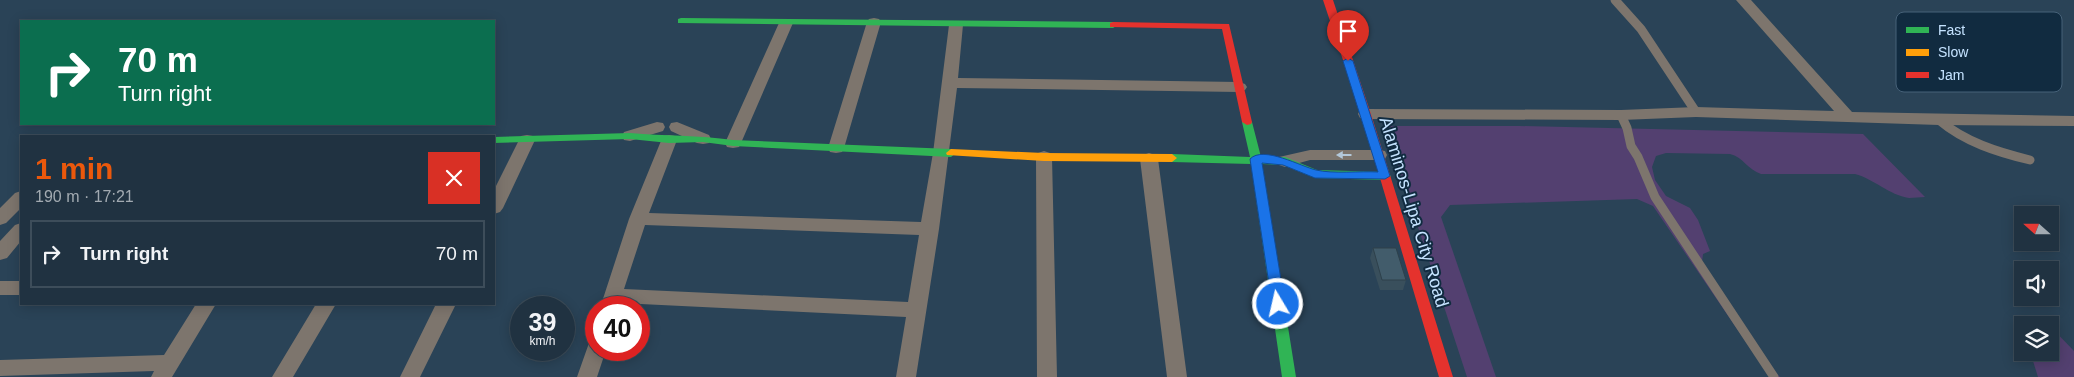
<!DOCTYPE html>
<html lang="en">
<head>
<meta charset="utf-8">
<style>
  :root { --surface:#203241; --page:#283a48; --text:#f1f3f6; --muted:#a2aab1; --line:#3d4d5a; --accent:#ea580c }
  body { margin:0; font-family:Arial,sans-serif; background:var(--page); color:var(--text); height:100vh; display:flex; flex-direction:column; font-size:19px; white-space:nowrap }
  * { box-sizing:border-box; margin:0 }
  p { font-size:16px; color:var(--muted) }
  .icon { flex:none; width:28px; height:28px; fill:none; stroke:currentColor; stroke-width:2; stroke-linecap:round; stroke-linejoin:round }
  .map { position:relative; flex:1; overflow:hidden }
  .details { position:absolute; left:20px; top:135px; width:475px; height:170px; display:flex; flex-direction:column; background:var(--surface); border-radius:0px; box-shadow:0 2px 12px #0003,0 0 0 1px var(--line) }
  .details>* { flex:none }
  .guide { position:absolute; left:20px; top:20px; width:475px; height:105px; border-radius:0px; box-shadow:0 2px 12px #0003,0 0 0 1px var(--line); background:#0b6e4f; color:#fff; overflow:hidden }
  .needle { width:32px; rotate:291deg }
  .buttons { position:absolute; left:2014px; top:206px; display:grid; gap:10px }
  .buttons a { display:grid; place-items:center; width:45px; height:45px; border-radius:0px; background:var(--surface); box-shadow:0 2px 12px #0003,0 0 0 1px var(--line); font-size:25px }
  .speed { position:absolute; left:510px; top:296px; display:flex; gap:10px; font-size:25px; font-weight:700; text-align:center }
  .speed>* { display:grid; place-content:center; width:65px; height:65px; border-radius:50%; background:var(--surface); box-shadow:0 2px 12px #0003,0 0 0 1px var(--line); line-height:1 }
  .speed small { font-size:12px; font-weight:400 }
  .speed .limit { border:8px solid #d22; background:#fff; color:#111 }
  .pin { position:absolute; display:grid; place-items:center; width:42px; height:42px; color:#fff; margin:-51px -21px; border-radius:50% 50% 50% 0; rotate:-45deg; box-shadow:0 0 5px #0007 }
  .pin .icon { rotate:45deg }
  .me { position:absolute; width:55px; margin:-28px; rotate:351deg; stroke-linejoin:round; filter:drop-shadow(0 0 4px #0008) }
  .turn { display:flex; align-items:center; gap:18px; height:105px; padding:0 15px; font-size:22px }
  .turn .icon { width:65px; height:65px; stroke-width:2.5 }
  .turn b { display:block; font-size:35px; line-height:42px }
  .round { display:grid; place-items:center; flex:none; width:52px; height:52px; border-radius:0px; background:var(--page) }
  .summary { display:flex; align-items:center; justify-content:space-between; height:85px; padding:0 15px }
  h1 { font-size:30px; font-weight:700; line-height:38px; color:var(--accent) }
  ul { padding:0; list-style:none }
  li { display:flex; align-items:center; gap:15px; height:68px; margin:0 10px 8px; padding:0 5px; border:2px solid var(--line); border-radius:0px }
  li div { flex:1 }
  li b { display:block; font-size:19px }
  li em { font-style:normal }
  .map>svg:first-child { display:block }
  .green { fill:#534070 }
  .lines { fill:none; stroke-linecap:round; stroke-linejoin:round }
  .lane { stroke:#7d756d; stroke-width:9 }
  .street { fill:#7d756d; fill-rule:evenodd }
  .fast { fill:#30b455; fill-rule:evenodd }
  .slow { fill:#ff9f0a; fill-rule:evenodd }
  .jam { fill:#e5322d; fill-rule:evenodd }
  .wall { fill:#394f5c }
  .building { fill:#425c6b; stroke:#2e404b }
  .oneway { fill:#b3c8da }
  .route { fill:#1a73e8; stroke:#114b97 }
  .labels { text-anchor:middle; dominant-baseline:central; stroke-width:4; stroke-linejoin:round; paint-order:stroke }
  .street-label { font-size:18px; fill:#c5e3ff; stroke:#112b40 }
  .key { fill:#112b40; stroke:#476279; stroke-width:1 }
  .key-label { font-size:14px; fill:#c5e3ff }
</style>
</head>
<body>
<div class="map">
<svg width="2074" height="377" viewBox="0 0 2074 377">
  <rect width="100%" height="100%" fill="#2a4357"/>
  <path class="green" d="M1385,126H1519L1863,134L1925,197C1920,197 1914,198 1909,198C1889,195 1874,179 1855,174H1761C1748,170 1743,157 1730,154L1666,153L1656,156L1652,167L1655,180L1666,196L1690,208L1698,220L1710,251L1703,254L1702,262L1765,361L1780,377H1770L1653,206L1637,199L1450,205L1441,217L1496,377H1467Z
    M2050,326L2074,351V377H2038L2033,361L2035,353L2050,352Z"/>
  <g class="lines">
    <path class="lane" d="M1615,0L1641,29L1696,112
      M1621,115L1627,128L1631,146L1638,157L1655,197L1774,377
      M1939,120C1965,142 1997,152 2030,160"/>
    <path class="street" d="M1736,0H1751L1852,112L2074,116V126L1939,125L1696,117L1621,120L1366,119L1360,118L1358,114L1360,110L1366,109L1621,110L1696,107L1834,111Z
      M874,18L879,19L881,22L844,148L842,152L836,153L830,152L828,148L867,22L869,19Z
      M786,19L791,20L793,23L741,143L739,147L733,148L727,147L725,143L779,23L781,20Z
      M956,21L961,22L963,25L958,78L1239,82L1245,84L1247,87L1245,90L1239,92L957,88L939,229L916,377H896L906,317L620,303L618,308H600L629,219L663,136L669,135L675,136L677,140L649,213L921,222L933,153L949,25L951,22ZM645,225L919,235L908,302L624,289Z
      M657,122L663,123L665,127L663,131L630,141L624,140L622,136L624,132Z
      M677,122L709,135L711,139L709,143L703,144L697,143L671,131L669,127L671,123Z
      M527,135L533,136L535,140L503,208L500,212L494,214V190L521,136Z
      M1310,150H1379L1385,151L1387,155L1385,159L1379,160H1310L1285,167L1279,165L1276,161L1279,157Z
      M1044,151L1050,153L1052,157L1057,377H1037L1036,157L1038,153Z
      M1149,153L1155,155L1158,159L1187,377H1167L1140,159L1143,155Z
      M21,191V208L6,223L0,225V208L15,193Z
      M21,223V241L7,258L0,260V241L15,225Z
      M0,281H21V295H0Z
      M196,304H216L172,377H151L154,371L0,376V360L164,355Z
      M316,304H336L293,377H272Z
      M436,304H456L420,377H400Z
      M596,341V350H606L597,377H577L589,343Z"/>
    <path class="fast" d="M681,18L1113,22L1118,25L1113,28L678,23V19Z
      M1247,119L1252,122L1261,157H1285L1317,170L1385,172L1391,176L1385,180L1315,178L1283,165L1262,164L1296,377H1282L1251,164L1172,162L1167,158L1172,154L1250,157L1242,122Z
      M630,133C664,136 699,135 733,140L951,149L956,153L951,157L733,146L703,142L669,143L630,139L494,143V137Z"/>
    <path class="slow" d="M951,149L1044,153L1172,154L1177,158L1172,162L1044,161L947,155L946,153Z"/>
    <path class="jam" d="M1323,0H1333L1371,114L1453,377H1439L1361,114Z
      M1113,22L1229,24L1252,122L1251,124L1247,125L1242,122L1222,29L1110,27V23Z"/>
  </g>
  <path class="wall" d="M1373,248L1406,280L1403,290H1380L1370,258Z"/>
  <path class="building" d="M1373,248H1396L1406,280H1382Z"/>
  <defs><path id="oneway-solid" d="M-6-.8H1V-3.2L6.5 0L1 3.2V.8H-6Z" transform="scale(1.25)"/></defs>
  <use class="oneway" href="#oneway-solid" transform="translate(1344 155) rotate(-180)"/>
  <path class="route" d="M1348,58L1353,61L1390,176L1385,179L1315,178L1283,165L1262,163L1285,304L1283,308H1274L1272,304L1250,159C1263,145 1302,167 1316,170C1332,174 1361,171 1378,172L1343,61Z"/>
  <g class="labels">
    <g class="street-label">
      <text transform="translate(1414 212) rotate(73)">Alaminos-Lipa City Road</text>
    </g>
  </g>
  <rect x="1896" y="12" width="166" height="80" rx="8" class="key"/>
  <rect x="1906" y="27" width="23" height="6" fill="#30b455"/>
  <rect x="1906" y="49" width="23" height="7" fill="#ff9f0a"/>
  <rect x="1906" y="72" width="23" height="6" fill="#e5322d"/>
  <g class="key-label">
    <text x="1938" y="35">Fast</text>
    <text x="1938" y="57">Slow</text>
    <text x="1938" y="80">Jam</text>
  </g>
</svg>
<div class="buttons">
<a><svg class="needle" viewBox="-14 -14 28 28"><path d="M0-13l5 13h-10z" fill="#e53935"/><path d="M0 13l5-13h-10z" fill="#a2aab1"/></svg></a>
<a><svg class="icon" aria-label="sound" viewBox="0 0 24 24"><path d="M4 9h4l5-4v14l-5-4H4zM17 9q2 3 0 6"/></svg></a>
<a><svg class="icon" aria-label="layers" viewBox="0 0 24 24"><path d="M12 4l9 5-9 5-9-5zM3 14l9 5 9-5"/></svg></a>
</div>
<div class="speed"><div>39<small>km/h</small></div><div class="limit">40</div></div>
<div class="pin" style="left:1348px;top:61px;background:#d93025"><svg class="icon" aria-label="arrive" viewBox="0 0 24 24"><path d="M6 21V4h12l-3 4 3 4H6"/></svg></div>
<svg class="me" style="left:1278px;top:304px" viewBox="-20 -20 40 40"><circle r="17" fill="#1a73e8" stroke="#fff" stroke-width="3"/><path d="M0-11L8 9 0 5-8 9z" fill="#fff"/></svg>
<div class="guide">
<div class="turn"><svg class="icon" aria-label="right" viewBox="0 0 24 24"><path d="M7 20v-9h11M14 6l5 5-5 5"/></svg><div><b>70 m</b>Turn right</div></div>
</div>
<section class="details">
<div class="summary"><div><h1>1 min</h1><p>190 m · 17:21</p></div><a class="round" style="background:#d93025;color:#fff"><svg class="icon" aria-label="close" viewBox="0 0 24 24"><path d="M6 6l12 12M18 6L6 18"/></svg></a></div>
<ul>
<li><svg class="icon" aria-label="right" viewBox="0 0 24 24"><path d="M7 20v-9h11M14 6l5 5-5 5"/></svg><div><b>Turn right</b></div><em>70 m</em></li>
</ul>
</section>
</div>
</body>
</html>
